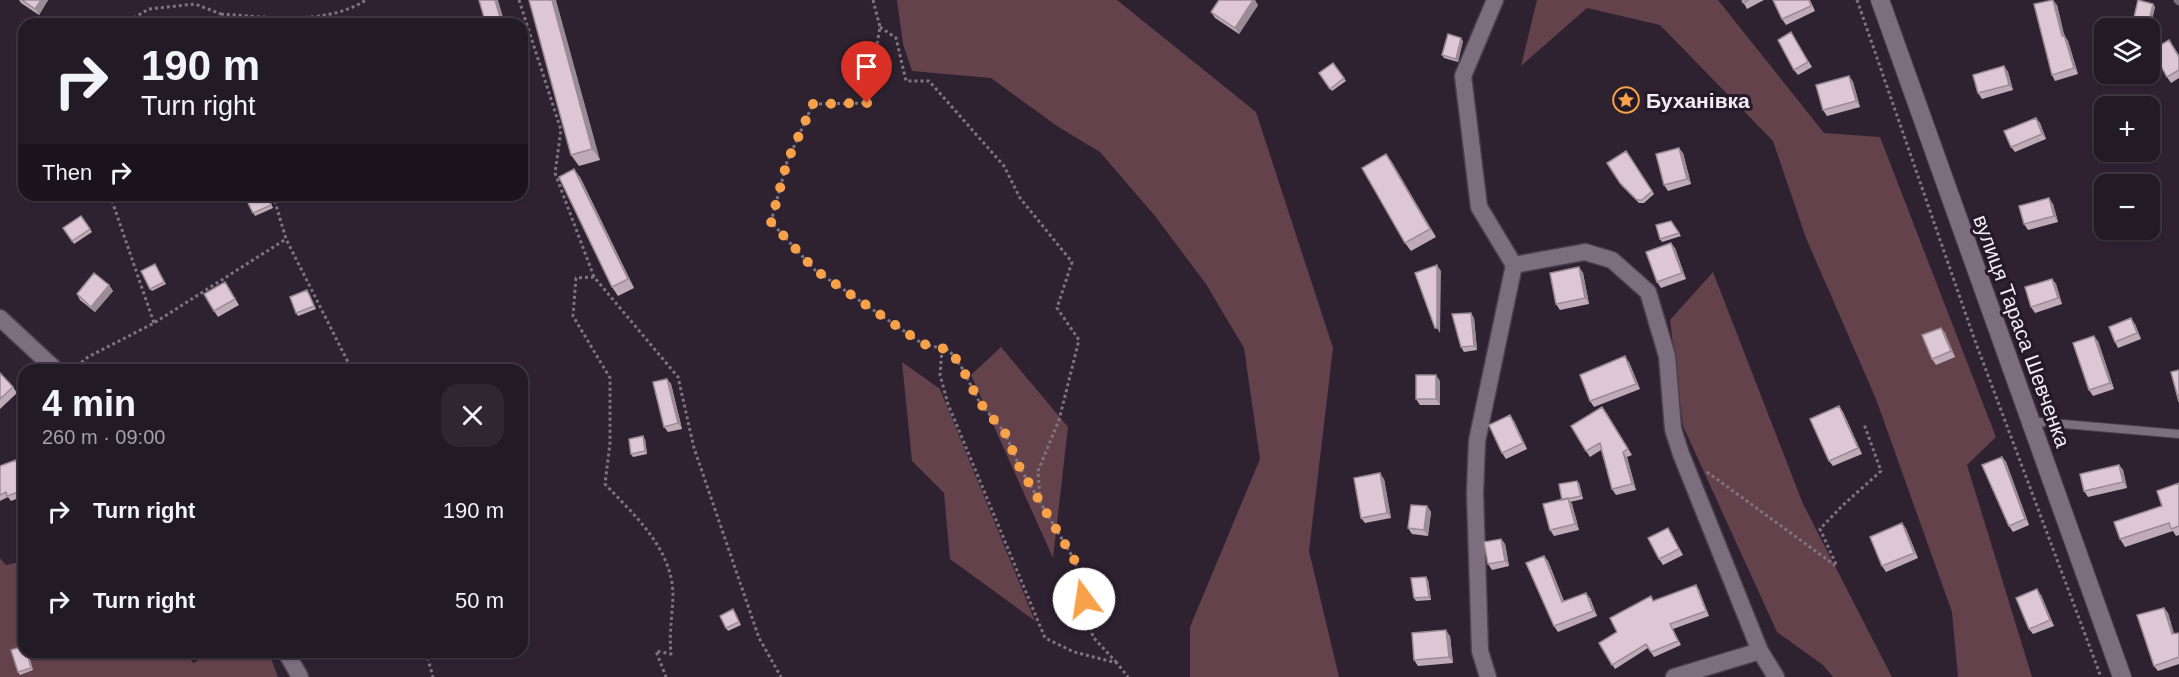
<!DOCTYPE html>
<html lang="en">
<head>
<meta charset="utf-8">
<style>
  :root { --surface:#221a25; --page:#2e2732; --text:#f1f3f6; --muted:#a2a1a7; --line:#3f3842 }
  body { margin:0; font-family:Helvetica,sans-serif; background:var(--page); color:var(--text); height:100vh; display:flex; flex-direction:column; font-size:22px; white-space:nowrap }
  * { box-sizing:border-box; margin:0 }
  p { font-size:20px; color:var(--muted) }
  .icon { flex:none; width:33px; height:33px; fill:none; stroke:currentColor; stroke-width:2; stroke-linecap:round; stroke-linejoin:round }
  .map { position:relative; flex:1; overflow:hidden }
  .details { position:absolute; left:18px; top:364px; width:510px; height:294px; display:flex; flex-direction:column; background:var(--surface); border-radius:18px; box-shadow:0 2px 4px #0004,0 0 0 2px var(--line) }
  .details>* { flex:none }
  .top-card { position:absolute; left:18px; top:18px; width:510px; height:183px; border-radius:18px; box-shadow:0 2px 4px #0004,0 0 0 2px var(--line); background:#221a25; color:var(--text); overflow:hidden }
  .fabs { position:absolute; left:2094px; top:18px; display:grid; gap:12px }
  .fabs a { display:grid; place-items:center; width:66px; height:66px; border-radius:12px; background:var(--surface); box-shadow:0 2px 4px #0004,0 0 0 2px var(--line); font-size:30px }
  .pin { position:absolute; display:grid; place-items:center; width:51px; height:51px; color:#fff; margin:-62px -26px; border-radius:50% 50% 50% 0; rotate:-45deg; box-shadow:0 0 6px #0007 }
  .pin .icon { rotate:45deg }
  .me { position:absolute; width:66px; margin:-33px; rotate:346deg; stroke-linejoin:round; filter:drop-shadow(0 0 4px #0008) }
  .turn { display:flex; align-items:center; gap:21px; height:126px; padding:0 24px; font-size:27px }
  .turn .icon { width:78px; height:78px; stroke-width:2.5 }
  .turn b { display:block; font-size:42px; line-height:51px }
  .then { display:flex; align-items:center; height:57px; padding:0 24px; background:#0003; gap:12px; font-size:22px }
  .round { display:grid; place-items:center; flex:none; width:63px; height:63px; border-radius:18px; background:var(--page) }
  .headline { display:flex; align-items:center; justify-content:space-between; height:102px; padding:0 24px }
  h1 { font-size:36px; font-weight:800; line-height:45px }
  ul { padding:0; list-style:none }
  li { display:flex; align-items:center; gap:18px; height:90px; padding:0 24px }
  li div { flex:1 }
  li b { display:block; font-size:22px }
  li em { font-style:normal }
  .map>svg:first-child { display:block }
  .green { fill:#64424b }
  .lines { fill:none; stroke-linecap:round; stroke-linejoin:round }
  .service-casing { stroke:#4b414d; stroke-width:10 }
  .minor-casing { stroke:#4b414d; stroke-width:19 }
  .tertiary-casing { stroke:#4b414d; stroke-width:20 }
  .path { stroke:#7e7481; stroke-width:3; stroke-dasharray:3 3; stroke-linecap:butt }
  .service { stroke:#7d6e7f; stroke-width:8 }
  .minor { stroke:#7d6e7f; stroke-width:16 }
  .tertiary { stroke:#7d6e7f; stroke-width:18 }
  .wall { fill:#bfabb7 }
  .shaded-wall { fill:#9b8b95 }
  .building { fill:#dec7d5; stroke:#9b8b95; stroke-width:1.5 }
  .route { stroke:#f7a149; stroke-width:10; stroke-dasharray:0 18 }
  .labels { text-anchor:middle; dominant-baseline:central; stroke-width:6; stroke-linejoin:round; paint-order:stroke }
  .poi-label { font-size:21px; font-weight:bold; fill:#f3ebf4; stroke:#241927; text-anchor:start }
  .street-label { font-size:21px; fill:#f3ebf4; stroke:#241927 }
</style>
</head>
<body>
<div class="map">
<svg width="2179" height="677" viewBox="0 0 2179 677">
  <rect width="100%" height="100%" fill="#2e2231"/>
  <path class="green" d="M897,0H1117L1256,112L1333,348L1309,551L1339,677H1190V627L1260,459L1244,348L1206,284L1155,216L1100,152L1057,126L991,78L912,71L903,44Z
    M1537,0H1718L1824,133L1880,137L1996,437L1967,465L2032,677H1958L1952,612L1876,399L1806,238L1773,141L1660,25L1587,8L1521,66Z
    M1713,272L1803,504L1892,677H1833L1823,665L1777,632L1683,426L1670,320Z
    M1001,347L1068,427L1053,558L971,375Z
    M902,362L940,389L1035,621L950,559L944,493L912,461Z
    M0,558L6,565L24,561V652L187,653L193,663L213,653H269L278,677H0Z"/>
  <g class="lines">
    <g class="service-casing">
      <path id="service" d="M2178,0L2179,1
        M2030,421L2179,434"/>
    </g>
    <g class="minor-casing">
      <path id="minor" d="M1514,265L1585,252L1612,260L1648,292L1667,356L1673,429L1681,454L1760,651L1776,677
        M0,318L56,370
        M286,652L300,677
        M1488,677L1480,651L1475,493L1477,441L1514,265L1479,207L1463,76L1495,0
        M1674,677L1760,651"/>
    </g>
    <g class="tertiary-casing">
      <path id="tertiary" d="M1880,0L2122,677"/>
    </g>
    <path class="path" d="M519,0L561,130L555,173L594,277L678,377L694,448L759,638L781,677
      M873,0L880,27L867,103L813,104L787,162L771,222L815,270L923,344L949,350L962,368L980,403L1005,433L1020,468L1075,561L1093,637L1117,663
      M1857,0L1974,338L2101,677
      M221,14C268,17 325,26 366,0
      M123,24L149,9L195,4L221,14L224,24
      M880,27L896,38L906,81H929L1004,166L1020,198L1072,262L1057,308L1079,340L1059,420L1038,471L1040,500
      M110,195L154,323
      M273,195L286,239L352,370
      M594,277L576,278L573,316L610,378V443L605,484C635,516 674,550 673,598C672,617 669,634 671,654L656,651L666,677
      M942,349L940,375L948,404L1045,638L1074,652L1117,663L1128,677
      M72,370L88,357L154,323L286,239
      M1707,472L1836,566
      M1836,564L1820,529L1843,505L1881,471L1864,424
      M426,652L433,677"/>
    <use href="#service" class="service"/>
    <use href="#minor" class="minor"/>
    <use href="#tertiary" class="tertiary"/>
  </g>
  <path class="wall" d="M19,0H48L39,15L21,3Z
    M529,0L600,160L579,166L571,155Z
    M1742,0H1764L1747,9Z
    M1773,0H1810L1815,11L1786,25L1782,19Z
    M2153,4L2155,7L2150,28L2135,25L2133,22Z
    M1258,5L1239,34L1215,18L1211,12Z
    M2057,5L2064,35L2068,41L2078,74L2055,81L2052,75Z
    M1791,32L1812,67L1798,75L1794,70Z
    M1463,41L1458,62L1444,58L1442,55Z
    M2173,46L2179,55V78L2171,83L2167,77Z
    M1333,63L1346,81L1332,91L1319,73Z
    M2004,66L2008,72L2013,90L1982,99L1978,93Z
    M1849,76L1853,82L1860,107L1827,116L1823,110Z
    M2036,118L2040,123L2046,139L2015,152L2011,147Z
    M1626,151L1654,194L1644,203H1639L1622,186L1607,163Z
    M1683,153L1691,184L1668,191L1664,185Z
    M1386,154L1436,237L1411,251L1405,243Z
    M580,177L634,288L618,296L612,287Z
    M244,195H268L273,208L255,216Z
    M2053,204L2058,222L2028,230L2024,224Z
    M81,216L92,232L74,244L63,228Z
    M1671,221L1681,236L1662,242L1660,239Z
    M1675,248L1686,279L1661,288L1657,282Z
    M155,264L166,284L152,291L150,289Z
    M1579,267L1583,273L1589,304L1560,310L1556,304Z
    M2052,279L2056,284L2062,304L2035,313L2031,307Z
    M225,282L239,305L218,317L214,311Z
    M109,285L113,291L95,312L80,300L77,294Z
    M309,293L316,309L298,316L296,313Z
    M1474,318L1477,350L1464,352L1461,347Z
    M2135,324L2141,339L2118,348L2115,342Z
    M1941,328L1945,333L1955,357L1936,365L1932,359Z
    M2098,341L2114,389L2093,396L2089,390Z
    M1629,362L1640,389L1594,407L1590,401Z
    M0,374L13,387L17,393L0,409Z
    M667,379L671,384L682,429L668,432L664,427Z
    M1440,381V405H1420L1416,399Z
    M1839,406L1843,412L1862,454L1833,466L1829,461Z
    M1606,412L1632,455L1627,457L1636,490L1616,495L1612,489L1601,450L1590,457L1586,451Z
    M1514,421L1527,449L1506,459L1502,453Z
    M645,439L647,454L633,457L631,454Z
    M2002,457L2006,462L2029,525L2013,532L2009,526Z
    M19,464L24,477V496L11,501L8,497L0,501V466Z
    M2119,465L2123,470L2127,488L2088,497L2084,491Z
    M1384,479L1391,518L1365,523L1361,518Z
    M1579,483L1583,499L1570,502L1572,504L1579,530L1554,536L1550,530L1562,500Z
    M2179,483V535L2176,536L2173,531L2125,547L2120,539L2162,506Z
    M1427,506L1431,512L1428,536L1412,534L1408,528Z
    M1902,523L1906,529L1918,558L1886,572L1882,566Z
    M1668,528L1683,555L1663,565L1659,559Z
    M1501,539L1505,544L1509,566L1492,570L1488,564Z
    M1544,556L1548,561L1564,601L1590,598L1597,616L1558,632L1554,626Z
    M1426,577L1428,580L1431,600L1416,601L1414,598Z
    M1696,585L1699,590L1709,616L1673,629L1681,645L1654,657L1648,648L1615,669L1599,643L1617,632L1654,601Z
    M2041,595L2054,626L2033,634L2029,629Z
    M2164,608L2168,613L2174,634L2179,633V664L2158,671L2154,666Z
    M735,612L741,625L728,631L726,628Z
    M1450,636L1453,663L1418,666L1414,660Z
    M24,652H28L33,670L20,675L18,672Z
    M318,652H338V653L320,655Z"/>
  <path class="shaded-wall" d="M41,0H48L39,15L35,9Z
    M495,0H498L505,24H502Z
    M552,0H556L600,160L592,149Z
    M1253,0H1255L1258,5L1239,34L1235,28Z
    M2053,0L2057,5L2066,42L2062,36Z
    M2153,4L2155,7L2150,28L2148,25Z
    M2064,35L2068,41L2078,74L2074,68Z
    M1461,38L1463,41L1458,62L1456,59Z
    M2004,66L2008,72L2013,90L2009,85Z
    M1849,76L1853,82L1860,107L1856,101Z
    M2036,118L2040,123L2046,139L2042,134Z
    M1679,148L1683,153L1691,184L1687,179Z
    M1386,154L1392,162L1436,237L1430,229Z
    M574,169L580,177L634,288L628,279Z
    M2049,198L2053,204L2058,222L2054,216Z
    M1671,243L1675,248L1686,279L1682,273Z
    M1437,265L1441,271L1440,333L1437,328Z
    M1579,267L1583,273L1589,304L1585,298Z
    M2052,279L2056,284L2062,304L2058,298Z
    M109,285L113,291L95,312L91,307Z
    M1471,313L1474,318L1477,350L1474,346Z
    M2131,318L2135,324L2141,339L2137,333Z
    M1941,328L1945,333L1955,357L1951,351Z
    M2094,336L2098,341L2114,389L2110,383Z
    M1625,356L1629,362L1640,389L1636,384Z
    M1436,375L1440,381V405L1436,399Z
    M667,379L671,384L682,429L678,423Z
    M1839,406L1843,412L1862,454L1858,448Z
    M1510,415L1514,421L1527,449L1523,443Z
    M643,436L645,439L647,454L645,451Z
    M1623,452L1627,457L1636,490L1632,484Z
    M2002,457L2006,462L2029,525L2025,519Z
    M16,460L19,464L24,477V481Z
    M2119,465L2123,470L2127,488L2123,482Z
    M1380,473L1384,479L1391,518L1387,513Z
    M1577,481L1579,483L1583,499L1581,496Z
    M1568,498L1572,504L1579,530L1575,524Z
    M1427,506L1431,512L1428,536L1424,530Z
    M1902,523L1906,529L1918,558L1914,553Z
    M1668,528L1672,534L1683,555L1679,549Z
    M1501,539L1505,544L1509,566L1505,561Z
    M1544,556L1548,561L1566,608L1562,602Z
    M1426,577L1428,580L1431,600L1429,597Z
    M1696,585L1699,590L1709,616L1706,611Z
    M2037,589L2041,595L2054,626L2050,620Z
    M1586,593L1590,598L1597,616L1593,611Z
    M2164,608L2168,613L2176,640L2172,634Z
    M1446,630L1450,636L1453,663L1449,657Z"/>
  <path class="building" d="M22,0H41L35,9Z
    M479,0H495L502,24H486Z
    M529,0H552L592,149L571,155Z
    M1219,0H1253L1235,28L1211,12Z
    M1742,0H1749L1743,3Z
    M1773,0H1809L1811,6L1782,19Z
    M2053,0L2062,36L2064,35L2074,68L2052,75L2034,4Z
    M2138,0L2153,4L2148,25L2133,22Z
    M1791,32L1808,62L1794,70L1778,40Z
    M1448,34L1461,38L1456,59L1442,55Z
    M2169,40L2179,57V70L2167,77L2152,50Z
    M1333,63L1344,78L1330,89L1319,73Z
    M2004,66L2009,85L1978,93L1973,75Z
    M1849,76L1856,101L1823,110L1816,85Z
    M2036,118L2042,134L2011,147L2004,131Z
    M1679,148L1687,179L1664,185L1656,154Z
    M1626,151L1652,191L1642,200H1637L1620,183L1607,163Z
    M24,152V169L18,155Z
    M1386,154L1430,229L1405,243L1362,168Z
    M574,169L628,279L612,287L559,177Z
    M244,195H267L271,205L253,213Z
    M2049,198L2054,216L2024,224L2019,206Z
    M81,216L90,229L72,241L63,228Z
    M1671,221L1679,233L1660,239L1656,225Z
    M1671,243L1682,273L1657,282L1646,252Z
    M155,264L164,282L150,289L141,271Z
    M1437,265V328H1435L1415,273Z
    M1579,267L1585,298L1556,304L1550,273Z
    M94,273L109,285L91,307L77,294Z
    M2052,279L2058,298L2031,307L2025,287Z
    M225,282L235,299L214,311L204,294Z
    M307,290L314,306L296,313L290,297Z
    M1471,313L1474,346L1461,347L1452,314Z
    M2131,318L2137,333L2115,342L2109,327Z
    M1941,328L1951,351L1932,359L1922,335Z
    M2094,336L2110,383L2089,390L2073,343Z
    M1625,356L1636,384L1590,401L1580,375Z
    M2179,370V402L2171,372Z
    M0,373L13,387L0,399Z
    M1416,375H1436V399H1416Z
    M667,379L678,423L664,427L653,382Z
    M1839,406L1858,448L1829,461L1810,419Z
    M1602,407L1628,449L1623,452L1632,484L1612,489L1600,443L1586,451L1571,426Z
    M1510,415L1523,443L1502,453L1489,425Z
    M643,436L645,451L631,454L629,439Z
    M2002,457L2025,519L2009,526L1982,465Z
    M16,460L24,481V490L7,496L6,492L0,495V466Z
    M2119,465L2123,482L2084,491L2080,474Z
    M1380,473L1387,513L1361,518L1354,478Z
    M1577,481L1581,496L1562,500L1559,484Z
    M2179,483V526L2171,529L2169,523L2120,539L2114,522L2162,506L2157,491Z
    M1568,498L1575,524L1550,530L1543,504Z
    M1411,505L1427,506L1424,530L1408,528Z
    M1902,523L1914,553L1882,566L1870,537Z
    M1668,528L1679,549L1659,559L1648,538Z
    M1501,539L1505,561L1488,564L1484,542Z
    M1544,556L1562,602L1586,593L1593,611L1554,626L1526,563Z
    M1426,577L1429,597L1414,598L1411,578Z
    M1696,585L1706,611L1670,624L1678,641L1651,652L1646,644L1612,665L1599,643L1617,632L1610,618L1651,596L1653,601Z
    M2037,589L2050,620L2029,629L2016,598Z
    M2164,608L2172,634L2179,633V657L2154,666L2137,615Z
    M733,609L739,622L726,628L720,616Z
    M1446,630L1449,657L1414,660L1412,633Z
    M24,646V652H27L31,668L18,672L11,650Z"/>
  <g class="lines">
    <path class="route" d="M867,103L813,104L787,162L771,222L815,270L923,344L950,350L962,368L980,403L1005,433L1020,468L1075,561L1084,599"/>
  </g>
  <defs>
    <g id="sight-ring" transform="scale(1.35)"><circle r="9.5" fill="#241927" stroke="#f7a149" stroke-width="1.5"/><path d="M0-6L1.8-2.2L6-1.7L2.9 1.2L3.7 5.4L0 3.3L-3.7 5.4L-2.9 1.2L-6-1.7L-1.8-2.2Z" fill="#f7a149"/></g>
  </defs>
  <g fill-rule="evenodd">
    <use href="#sight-ring" x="1626" y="100"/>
  </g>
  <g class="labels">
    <g class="poi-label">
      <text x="1646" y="100">Буханівка</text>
    </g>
    <g class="street-label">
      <text transform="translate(2022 331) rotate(70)">вулиця Тараса Шевченка</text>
    </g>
  </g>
</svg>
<div class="fabs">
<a><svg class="icon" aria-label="layers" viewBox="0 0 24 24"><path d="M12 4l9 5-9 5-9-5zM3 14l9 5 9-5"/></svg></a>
<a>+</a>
<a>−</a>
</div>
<div class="pin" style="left:867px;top:103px;background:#d93025"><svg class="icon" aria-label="arrive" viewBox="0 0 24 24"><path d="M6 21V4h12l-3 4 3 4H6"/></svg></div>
<svg class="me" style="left:1084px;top:599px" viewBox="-20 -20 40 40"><circle r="19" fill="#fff"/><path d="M0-13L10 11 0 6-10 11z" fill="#f7a149"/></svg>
<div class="top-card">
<div class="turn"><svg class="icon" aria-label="right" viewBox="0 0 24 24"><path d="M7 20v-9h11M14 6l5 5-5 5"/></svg><div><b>190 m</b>Turn right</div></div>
<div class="then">Then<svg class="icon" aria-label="right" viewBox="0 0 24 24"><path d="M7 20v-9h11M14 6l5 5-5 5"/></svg></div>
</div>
<section class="details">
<div class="headline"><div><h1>4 min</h1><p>260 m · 09:00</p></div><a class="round"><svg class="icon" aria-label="close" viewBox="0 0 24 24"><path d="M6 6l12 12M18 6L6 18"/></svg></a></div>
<ul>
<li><svg class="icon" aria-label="right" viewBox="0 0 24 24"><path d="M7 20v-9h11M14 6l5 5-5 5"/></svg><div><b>Turn right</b></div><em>190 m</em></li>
<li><svg class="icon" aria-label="right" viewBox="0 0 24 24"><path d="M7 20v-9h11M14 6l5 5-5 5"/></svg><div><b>Turn right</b></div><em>50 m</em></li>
</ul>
</section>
</div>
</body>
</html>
